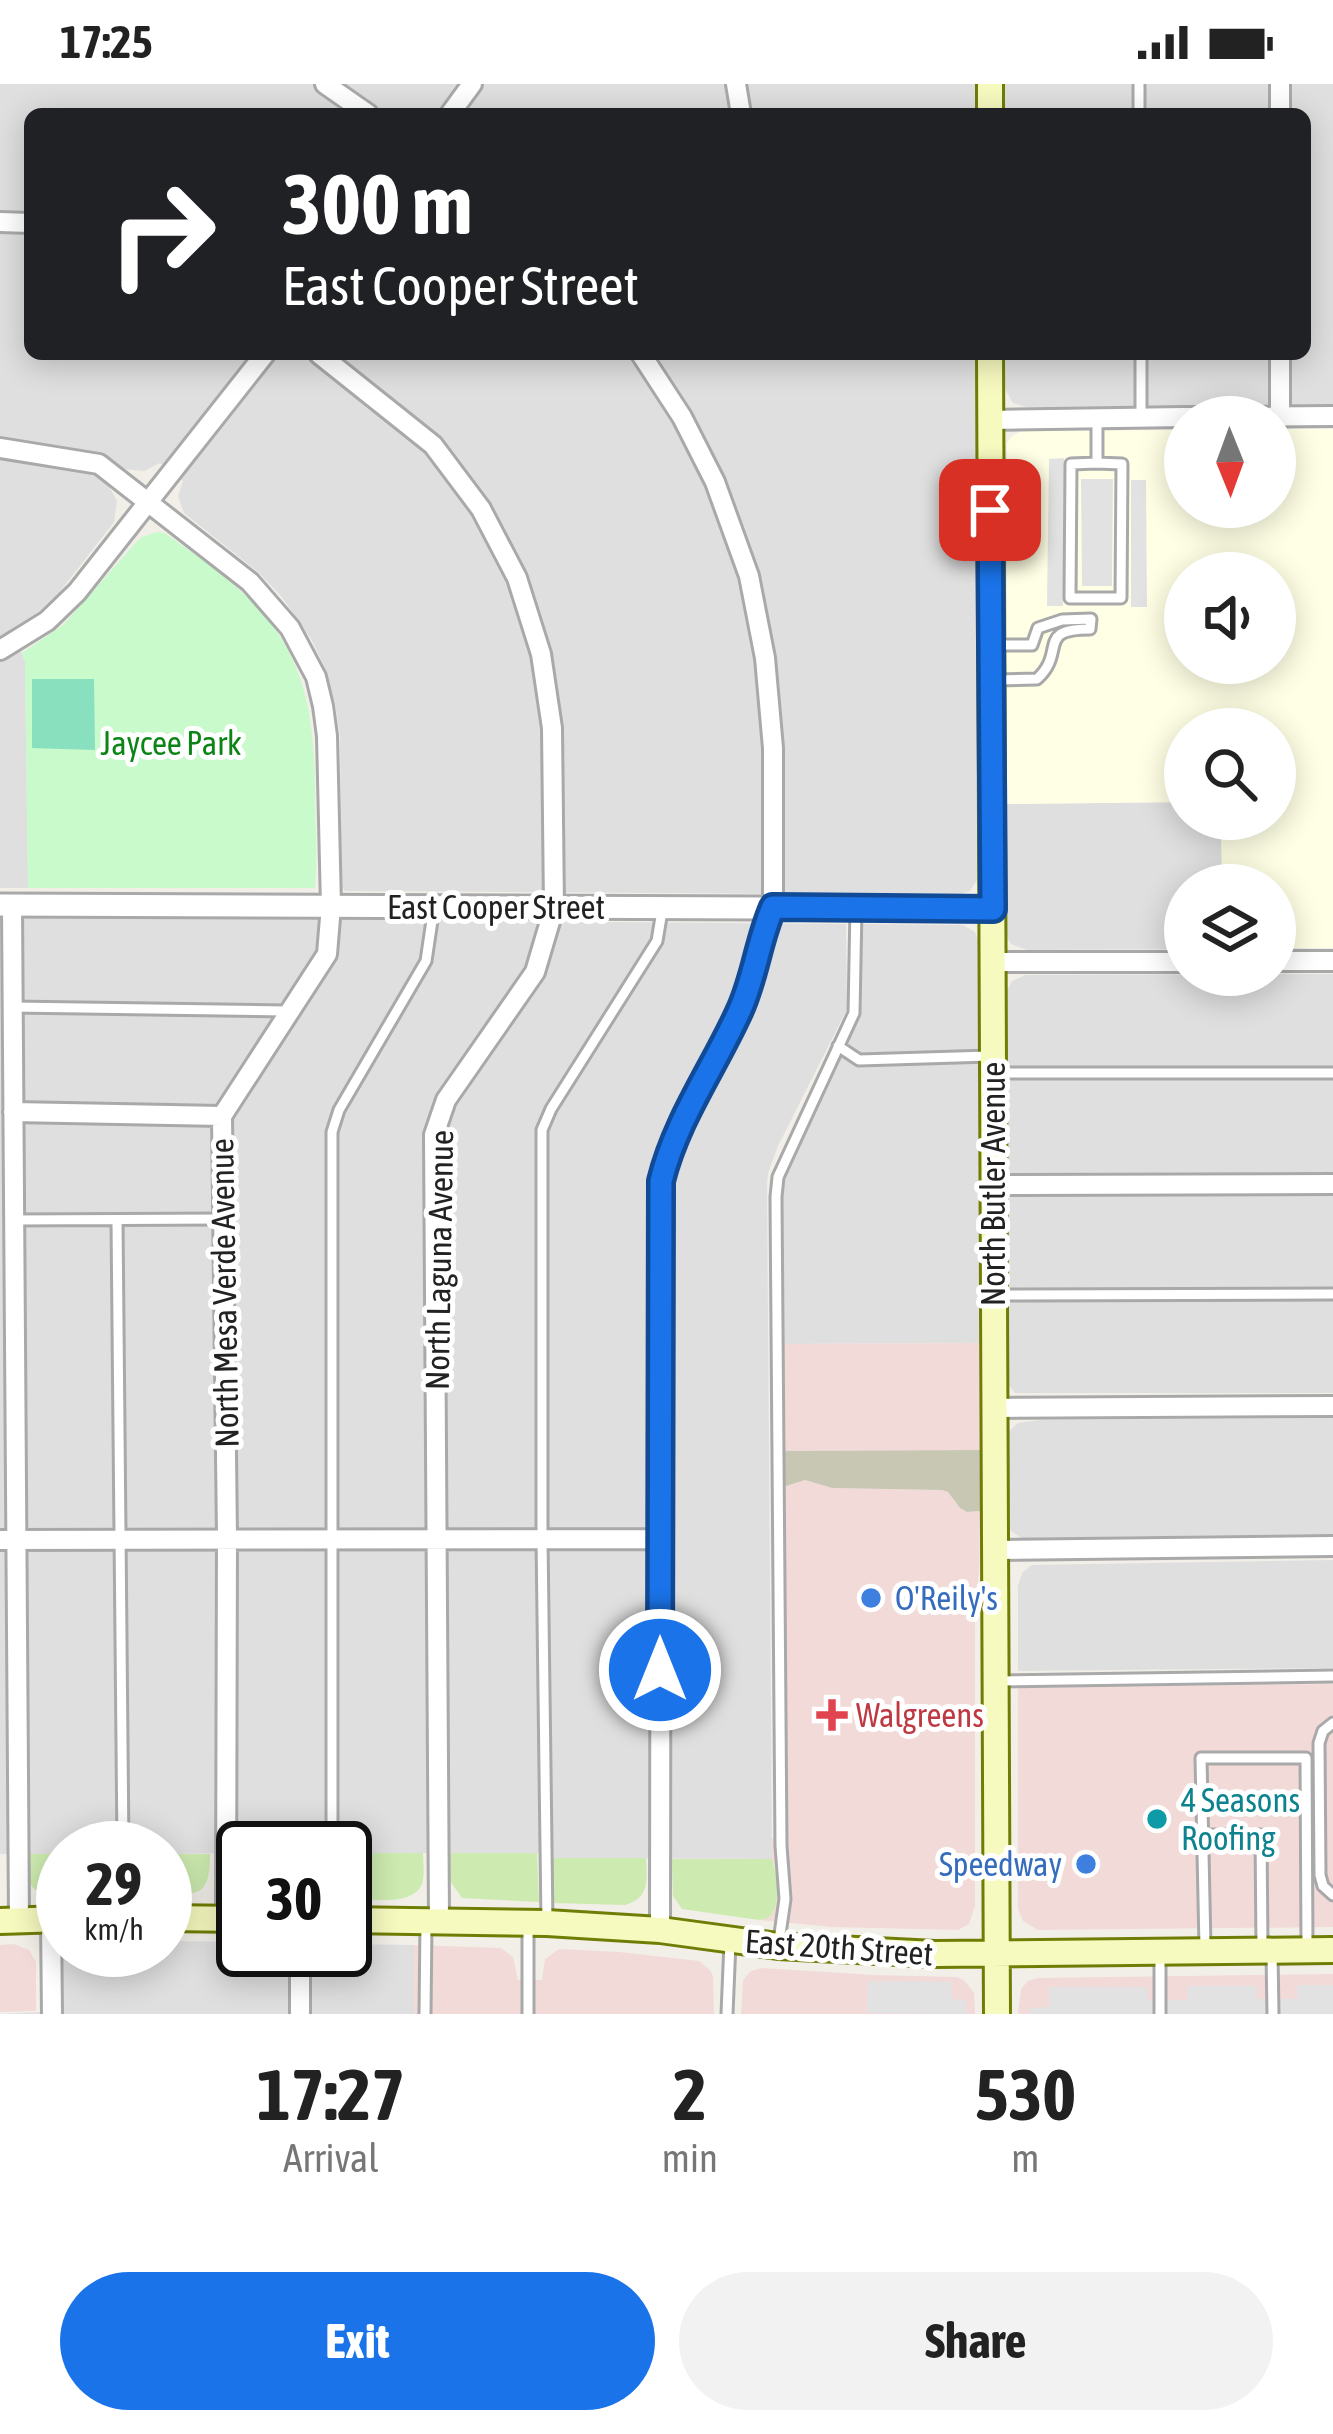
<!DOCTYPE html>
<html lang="en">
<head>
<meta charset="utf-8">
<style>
  :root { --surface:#fff; --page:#f2f2f2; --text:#222; --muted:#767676; --accent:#1a73e8 }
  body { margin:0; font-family:"Asap Condensed",sans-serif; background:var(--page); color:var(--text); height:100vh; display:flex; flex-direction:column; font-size:45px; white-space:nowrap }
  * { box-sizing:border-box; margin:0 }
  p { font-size:39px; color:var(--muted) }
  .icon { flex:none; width:66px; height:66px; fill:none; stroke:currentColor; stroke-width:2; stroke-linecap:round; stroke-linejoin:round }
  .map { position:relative; height:1930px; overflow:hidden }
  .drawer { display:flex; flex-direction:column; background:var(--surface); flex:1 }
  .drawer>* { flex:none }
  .banner { position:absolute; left:24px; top:24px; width:1287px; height:252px; border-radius:18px; box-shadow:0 6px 30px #0003; background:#202124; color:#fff; overflow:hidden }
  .needle { width:78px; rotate:179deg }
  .buttons { position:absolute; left:1164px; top:312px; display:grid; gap:24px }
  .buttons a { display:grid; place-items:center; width:132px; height:132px; border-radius:50%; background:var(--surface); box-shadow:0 6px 30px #0003; font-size:60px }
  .speed { position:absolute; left:36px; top:1737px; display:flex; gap:24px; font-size:60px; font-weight:700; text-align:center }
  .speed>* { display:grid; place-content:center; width:156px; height:156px; border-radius:50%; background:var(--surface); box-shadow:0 6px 30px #0003; line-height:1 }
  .speed small { font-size:30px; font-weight:400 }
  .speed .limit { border:6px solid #111; border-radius:18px; background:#fff; color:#111 }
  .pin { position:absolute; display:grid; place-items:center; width:102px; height:102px; color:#fff; margin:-51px; border-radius:24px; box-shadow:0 6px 18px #0006 }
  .me { position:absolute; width:132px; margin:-66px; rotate:0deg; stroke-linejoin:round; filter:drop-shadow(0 0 9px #0008) }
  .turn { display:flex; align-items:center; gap:42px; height:252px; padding:0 60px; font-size:54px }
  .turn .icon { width:156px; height:156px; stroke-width:2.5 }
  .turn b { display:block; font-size:84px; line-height:102px }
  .eta { display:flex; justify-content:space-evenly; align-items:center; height:204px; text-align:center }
  .eta b { font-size:72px; font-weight:700; line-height:84px }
  .action { display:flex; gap:24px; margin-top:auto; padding:24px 60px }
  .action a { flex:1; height:138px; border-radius:72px; background:var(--accent); color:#fff; font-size:48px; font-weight:700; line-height:138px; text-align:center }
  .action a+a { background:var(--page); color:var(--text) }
  .status { display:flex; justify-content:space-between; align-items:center; height:84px; padding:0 60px; background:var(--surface); direction:ltr }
  .status svg { height:33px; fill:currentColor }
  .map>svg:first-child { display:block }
  .residential { fill:#e0dfdf }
  .commercial { fill:#f2dad9 }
  .education { fill:#ffffe5; fill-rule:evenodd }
  .construction { fill:#c7c7b4 }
  .grass { fill:#cdebb0 }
  .park { fill:#c8facc }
  .pitch { fill:#88e0be }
  .parking { fill:#e2e2e2 }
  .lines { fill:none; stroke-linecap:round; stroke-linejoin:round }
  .service-casing { stroke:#a9a9a9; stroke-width:15 }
  .minor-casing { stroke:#a9a9a9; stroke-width:24 }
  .tertiary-casing { stroke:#a9a9a9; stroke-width:27 }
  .secondary-casing { stroke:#707d05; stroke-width:30 }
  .service { stroke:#fff; stroke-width:9 }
  .minor { stroke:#fff; stroke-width:18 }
  .tertiary { stroke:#fff; stroke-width:21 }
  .secondary { stroke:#f7fabf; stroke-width:24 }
  .route-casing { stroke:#114b97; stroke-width:30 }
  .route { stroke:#1a73e8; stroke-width:21 }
  .shop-dot { fill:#3f7fe0; stroke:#fff; stroke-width:4.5 }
  .health-dot { fill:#e0444e; stroke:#fff; stroke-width:4.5 }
  .culture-dot { fill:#0f9aa8; stroke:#fff; stroke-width:4.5 }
  .labels { text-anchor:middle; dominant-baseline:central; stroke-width:10; stroke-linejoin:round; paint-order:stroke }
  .park-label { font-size:33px; fill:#0c8416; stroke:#fff }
  .street-label { font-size:33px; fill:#222; stroke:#fff }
  .shop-label { font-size:33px; fill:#366cbe; stroke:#fff; text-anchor:start }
  .health-label { font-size:33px; fill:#be3a42; stroke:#fff; text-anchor:start }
  .culture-label { font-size:33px; fill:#0d838f; stroke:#fff; text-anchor:start }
</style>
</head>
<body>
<div class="status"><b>17:25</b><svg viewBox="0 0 49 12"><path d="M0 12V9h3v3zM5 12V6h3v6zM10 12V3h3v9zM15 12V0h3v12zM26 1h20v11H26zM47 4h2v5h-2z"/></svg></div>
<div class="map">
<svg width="1333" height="1930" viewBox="0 0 1333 1930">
  <rect width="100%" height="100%" fill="#f2efe9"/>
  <path class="residential" d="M0,0H975V30H30V270H976L977,796L970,807L959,811L345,807L341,801L340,652L335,619L325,584L311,555L281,512L259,489L184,429L178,412L183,397L160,379L144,387L123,385L110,404L117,417L114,438L58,510L38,528L11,545L25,577L28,804H0Z
    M1005,0H1333V321L1026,323L1013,319L1005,305V270H1305V30H1005Z
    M1185,718V735H1221L1222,801H1185V865L1027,866L1011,860L1007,853V720Z
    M0,833L846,840L847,925L778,1062L768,1089L767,1100L772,1775L551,1774L537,1769H345V1764H243V1769L165,1770V1764H63V1770H0Z
    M861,840L963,841L975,848L978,857L979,1259L782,1260V1102L796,1063L859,934L862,917Z
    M1333,890V1309H1015L1008,1300L1007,907L1012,897L1025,891Z
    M1333,1334V1450L1021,1454L1010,1446L1008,1348L1018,1339L1040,1336Z
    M1333,1476V1584L1018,1587V1502L1022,1489L1032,1481Z
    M165,1857L243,1858V1866H345V1860L414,1861V1930H0L62,1927L61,1878L66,1866H165Z"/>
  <path class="commercial" d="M979,1259L980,1366L782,1367V1260Z
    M805,1396L832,1404L942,1406L948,1408L960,1424L967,1428L980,1427L979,1488L975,1526V1822L969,1840L958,1846L832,1843L759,1836L770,1833L776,1785L772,1775V1754L785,1753L783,1403Z
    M1333,1600V1843L1038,1846L1023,1837L1018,1825V1604Z
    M14,1860L29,1866L36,1878V1927L0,1928V1861Z
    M414,1861L501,1864L513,1873L518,1896H542L545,1875L559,1865L619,1868L699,1877L710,1886L713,1892L714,1930H414Z
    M762,1884L874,1891L956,1893L964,1896L974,1909L975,1930H741L743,1896L751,1887Z
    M1333,1890V1930H1018L1021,1905L1028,1897L1037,1894Z"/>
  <path class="education" d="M1275,345H1333V864H1275V801H1222L1221,735H1275V645H1185V718L1007,720V359L1012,352L1022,347L1185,346V423H1275ZM1185,489H1275V579H1185Z"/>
  <path class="construction" d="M980,1366V1427L967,1428L960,1424L948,1408L942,1406L832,1404L805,1396L783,1403L782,1367Z"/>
  <path class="grass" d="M345,1769H423C423,1778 425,1791 422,1800C412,1824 366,1814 345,1814Z
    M450,1769H537L539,1818L462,1814L450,1797Z
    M26,1770H63V1811C29,1812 27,1801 26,1770Z
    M165,1770H210C210,1809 202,1811 165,1811Z
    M551,1774H646C647,1796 650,1814 625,1821L552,1819Z
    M672,1775H772C777,1788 782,1824 768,1834C766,1835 762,1835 759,1836L682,1825L673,1812Z"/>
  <path class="park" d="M156,448L165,449C199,474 237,498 264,531C312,588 315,651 315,722C316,749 317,777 315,804H28L25,577L22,569L64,540L140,454Z"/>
  <path class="pitch" d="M32,595H94L95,666L32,664Z"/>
  <path class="parking" d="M1064,374L1063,522H1047L1049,375Z
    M1081,395H1113L1112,502H1082Z
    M1131,396H1146L1147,523H1131Z
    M868,1897L951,1898L952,1915L966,1916V1930L867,1929Z
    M1297,1901H1333V1930H1030V1924L1049,1923V1903H1147L1148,1916H1187L1188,1902H1256L1257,1915H1297Z"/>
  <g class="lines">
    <g class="service-casing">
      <path id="service" d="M1139,0V30
        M1141,270V334
        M1097,334V379L1071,380L1070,514H1121L1122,380L1097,379
        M993,561H1032L1038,544L1062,536L1091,535L1090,545C1035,545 1067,568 1037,595L996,596
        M12,923L286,927
        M838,962L859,976L990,972
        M996,989H1333
        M13,1136L223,1135
        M117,1136L123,1764
        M996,1211L1333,1210
        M997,1597L1333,1592
        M1333,1639L1323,1647L1319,1659L1320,1791L1323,1802L1333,1811
        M1203,1751H1261L1262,1862
        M332,1764V1048L339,1026L426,877L434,823
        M547,1839L542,1455V1046L551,1025L657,857L662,827
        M779,1857L785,1815L781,1762L776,1113L778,1093L854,929L856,824
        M1205,1863L1201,1674H1306L1307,1861
        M1160,1868V1930
        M1272,1869L1273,1930
        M425,1930L426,1839
        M528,1930V1839
        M727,1930L730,1858"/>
    </g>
    <g class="minor-casing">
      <path id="minor" d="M325,0L368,30
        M736,0L741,30
        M1280,0V30
        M450,30L472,0
        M0,138L30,139
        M319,270L433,361L481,425L517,494L541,570L552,644L554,824L535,888L446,1016L434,1051L439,1837
        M641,270L682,333L715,398L749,492L765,574L773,664V823L762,849L754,891L738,931L682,1035L668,1069L661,1097L660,1846
        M1280,270V332
        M1187,333L1333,332
        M989,336L1185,333
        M0,364L99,380L250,498L290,544L316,593L323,622L327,652L331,822L327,870L222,1032L227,1454L226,1834
        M0,566L47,537L77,508L265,270
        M12,822L19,1836
        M1275,877H1333
        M992,878H1185
        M13,1028L222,1032
        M993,1101L1333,1100
        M994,1324L1333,1322
        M0,1456L660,1455
        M995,1466L1333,1462
        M51,1835L52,1930
        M300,1866V1930"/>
    </g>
    <g class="tertiary-casing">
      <path id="tertiary" d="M0,821L993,825"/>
    </g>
    <g class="secondary-casing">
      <path id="secondary" d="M990,0V30
        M990,270L997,1930
        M165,1834L243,1835
        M345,1836L547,1839L660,1846L778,1862L935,1870L1333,1866
        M0,1837L63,1835"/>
    </g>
    <use href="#service" class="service"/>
    <use href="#minor" class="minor"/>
    <use href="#tertiary" class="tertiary"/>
    <use href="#secondary" class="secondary"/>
  </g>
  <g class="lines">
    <g class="route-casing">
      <path id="route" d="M660,1586L661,1097C676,1036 713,985 739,928C755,894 758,857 773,823L993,825L990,426"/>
    </g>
    <use href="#route" class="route"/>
  </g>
  <g class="shop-dot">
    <circle cx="871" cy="1514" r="12"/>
    <circle cx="1086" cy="1780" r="12"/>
  </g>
  <path class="health-dot" d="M826 1613h12v12h12v12h-12v12h-12v-12h-12v-12h12z"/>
  <circle class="culture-dot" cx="1157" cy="1735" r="12"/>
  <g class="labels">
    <g class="park-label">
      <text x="171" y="659">Jaycee Park</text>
    </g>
    <g class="street-label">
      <text x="496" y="823">East Cooper Street</text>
      <text transform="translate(993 1100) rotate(-90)">North Butler Avenue</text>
      <text transform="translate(439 1176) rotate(-89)">North Laguna Avenue</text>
      <text transform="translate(224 1209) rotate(-91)">North Mesa Verde Avenue</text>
      <text transform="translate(839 1863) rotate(4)">East 20th Street</text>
    </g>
    <g class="shop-label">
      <text x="895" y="1514">O'Reily's</text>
      <text x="1062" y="1780" text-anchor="end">Speedway</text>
    </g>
    <g class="health-label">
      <text x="856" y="1631">Walgreens</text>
    </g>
    <g class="culture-label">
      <text x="1181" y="1716">4 Seasons<tspan x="1181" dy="38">Roofing</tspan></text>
    </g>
  </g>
</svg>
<div class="buttons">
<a><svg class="needle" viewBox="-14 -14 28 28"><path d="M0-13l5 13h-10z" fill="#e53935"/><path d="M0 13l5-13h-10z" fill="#767676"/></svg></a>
<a><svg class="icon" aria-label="sound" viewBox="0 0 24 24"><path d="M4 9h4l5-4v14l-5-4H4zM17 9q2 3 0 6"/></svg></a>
<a><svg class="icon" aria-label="search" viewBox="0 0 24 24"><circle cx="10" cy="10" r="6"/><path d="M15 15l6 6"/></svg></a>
<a><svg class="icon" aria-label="layers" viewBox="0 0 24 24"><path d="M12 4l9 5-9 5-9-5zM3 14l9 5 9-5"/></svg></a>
</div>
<div class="speed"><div>29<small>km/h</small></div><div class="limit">30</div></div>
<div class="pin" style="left:990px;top:426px;background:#d93025"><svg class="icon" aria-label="arrive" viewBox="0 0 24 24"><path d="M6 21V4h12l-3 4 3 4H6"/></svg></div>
<svg class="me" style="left:660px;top:1586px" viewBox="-20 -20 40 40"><circle r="17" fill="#1a73e8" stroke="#fff" stroke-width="3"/><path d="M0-11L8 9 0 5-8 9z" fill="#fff"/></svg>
<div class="banner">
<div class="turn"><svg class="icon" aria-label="right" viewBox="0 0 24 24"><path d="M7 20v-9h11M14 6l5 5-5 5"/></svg><div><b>300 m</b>East Cooper Street</div></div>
</div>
</div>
<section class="drawer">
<div class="eta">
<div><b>17:27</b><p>Arrival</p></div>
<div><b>2</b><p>min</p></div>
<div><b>530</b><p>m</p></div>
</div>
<div class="action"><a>Exit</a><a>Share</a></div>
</section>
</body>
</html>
